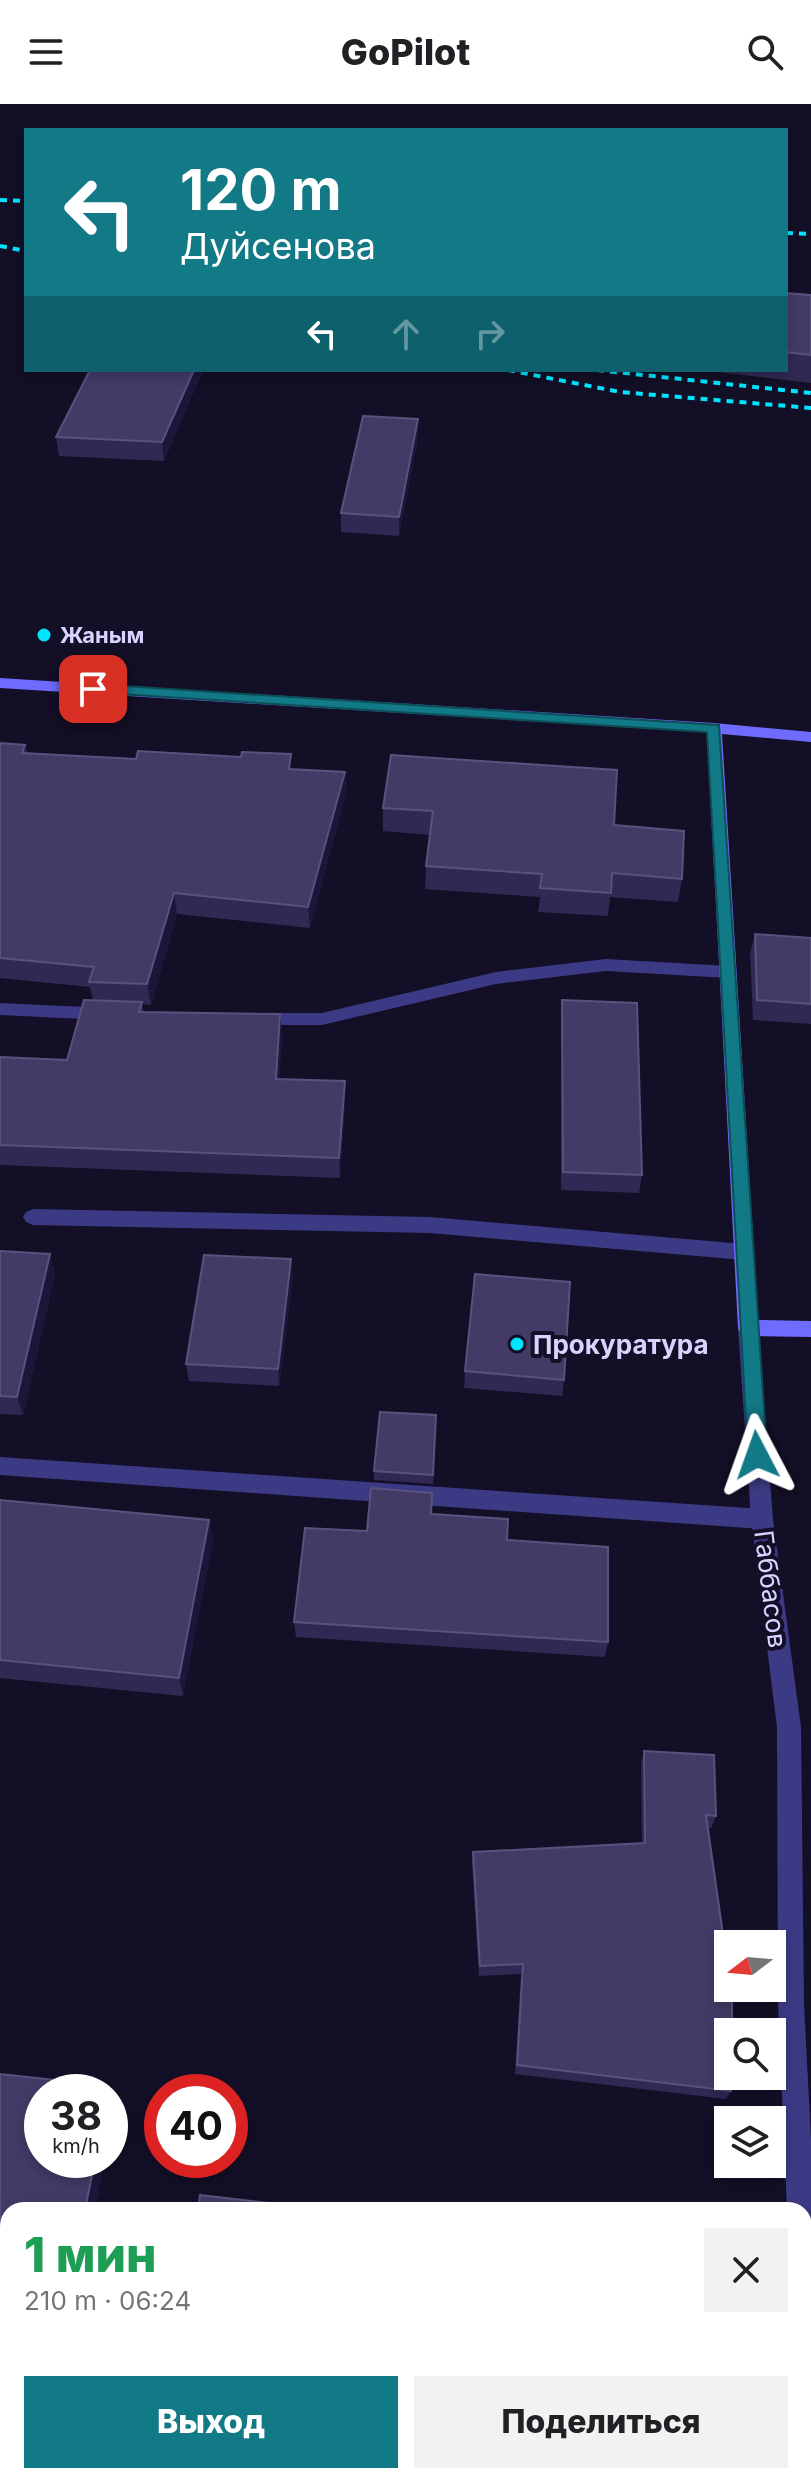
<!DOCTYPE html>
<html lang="ru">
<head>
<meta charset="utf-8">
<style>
  :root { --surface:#fff; --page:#f2f2f2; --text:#202124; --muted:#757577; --accent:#127987 }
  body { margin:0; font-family:Inter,sans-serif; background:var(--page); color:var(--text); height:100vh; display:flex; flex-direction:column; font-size:30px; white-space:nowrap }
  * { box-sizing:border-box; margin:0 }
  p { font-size:26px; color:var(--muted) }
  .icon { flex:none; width:44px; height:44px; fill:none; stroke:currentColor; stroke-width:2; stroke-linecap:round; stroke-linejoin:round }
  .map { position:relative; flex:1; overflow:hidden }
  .details { position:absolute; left:0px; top:2098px; width:812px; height:282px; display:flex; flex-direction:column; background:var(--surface); border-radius:24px 24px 0 0; box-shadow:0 4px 12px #0003 }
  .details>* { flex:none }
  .banner { position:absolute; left:24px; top:24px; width:764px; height:244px; border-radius:0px; box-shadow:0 4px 12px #0003; background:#127987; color:#fff; overflow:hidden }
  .needle { width:52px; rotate:254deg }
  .fabs { position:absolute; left:714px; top:1826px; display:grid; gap:16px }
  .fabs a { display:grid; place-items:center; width:72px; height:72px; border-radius:0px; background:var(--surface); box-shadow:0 4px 12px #0003; font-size:40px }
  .speed { position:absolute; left:24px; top:1970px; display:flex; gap:16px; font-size:40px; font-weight:700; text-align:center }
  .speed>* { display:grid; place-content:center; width:104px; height:104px; border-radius:50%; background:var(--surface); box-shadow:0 4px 12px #0003; line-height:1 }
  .speed small { font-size:20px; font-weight:400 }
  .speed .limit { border:12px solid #d22; background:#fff; color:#111 }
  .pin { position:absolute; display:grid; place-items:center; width:68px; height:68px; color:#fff; margin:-34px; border-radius:16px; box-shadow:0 4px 12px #0006 }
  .me { position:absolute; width:88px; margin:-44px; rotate:356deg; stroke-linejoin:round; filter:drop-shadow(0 0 6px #0008) }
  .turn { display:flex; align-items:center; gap:28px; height:168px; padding:0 24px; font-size:36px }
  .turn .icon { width:104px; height:104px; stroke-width:2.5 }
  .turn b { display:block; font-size:56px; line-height:68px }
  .lanes { display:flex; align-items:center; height:76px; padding:0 24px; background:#0003; justify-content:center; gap:40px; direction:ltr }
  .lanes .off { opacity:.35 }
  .round { display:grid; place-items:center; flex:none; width:84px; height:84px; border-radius:0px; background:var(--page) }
  .summary { display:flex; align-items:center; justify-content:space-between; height:136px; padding:0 24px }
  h1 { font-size:48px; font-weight:800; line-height:60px; color:#1e9e55 }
  .action { display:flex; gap:16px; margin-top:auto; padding:16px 24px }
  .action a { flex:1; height:92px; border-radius:0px; background:var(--accent); color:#fff; font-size:32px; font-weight:800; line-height:92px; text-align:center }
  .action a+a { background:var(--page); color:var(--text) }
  header { display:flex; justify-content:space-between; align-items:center; height:104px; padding:0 24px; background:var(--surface); font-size:36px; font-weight:800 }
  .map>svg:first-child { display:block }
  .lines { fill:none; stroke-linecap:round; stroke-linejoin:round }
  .service { fill:#3d3a85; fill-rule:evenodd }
  .minor { fill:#3d3a85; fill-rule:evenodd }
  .tertiary { fill:#3d3a85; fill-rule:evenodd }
  .secondary { fill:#6f6bff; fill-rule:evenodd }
  .rail { stroke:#00e5ff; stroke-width:4; stroke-dasharray:7 6; stroke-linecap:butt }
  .wall { fill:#312854 }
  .shaded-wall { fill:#1d163a }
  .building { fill:#433a66; stroke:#5a527e; stroke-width:2 }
  .route { fill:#127987; stroke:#0c4f58; stroke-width:2 }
  .poi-dot { fill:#00e5ff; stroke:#130f26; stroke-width:3 }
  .labels { text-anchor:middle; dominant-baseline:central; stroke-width:8; stroke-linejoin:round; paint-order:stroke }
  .far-poi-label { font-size:22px; font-weight:bold; fill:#d9d4ff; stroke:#130f26; text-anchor:start }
  .poi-label { font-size:26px; font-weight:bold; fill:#d9d4ff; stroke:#130f26; text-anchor:start }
  .street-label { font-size:26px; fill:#d9d4ff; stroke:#130f26 }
</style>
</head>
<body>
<header><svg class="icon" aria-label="menu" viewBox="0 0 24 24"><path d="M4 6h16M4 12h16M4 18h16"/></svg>GoPilot<svg class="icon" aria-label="search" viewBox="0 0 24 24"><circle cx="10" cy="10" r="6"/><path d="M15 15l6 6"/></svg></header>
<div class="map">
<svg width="811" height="2379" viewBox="0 0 811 2379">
  <rect width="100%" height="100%" fill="#130f26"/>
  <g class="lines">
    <path class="service" d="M606,855L728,862L737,868L728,874L606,867L496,880L322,921H253L244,915L253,909H322L496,868Z
      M0,899L106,904L115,910L106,916L0,911Z
      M33,1105L430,1113L744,1140L751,1142L754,1148L751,1154L744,1156L430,1129L33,1121L26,1118L23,1113L26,1108Z"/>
    <path class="minor" d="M0,1353L762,1405L770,1408L773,1415L770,1422L762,1425L0,1371Z"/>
    <path class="tertiary" d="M748,1216L755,1218L758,1224L773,1415L801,1623L804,1900L811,2035V2115L804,2118V2106H787L778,1900L777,1623L751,1415L738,1224L741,1218Z
      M804,2163L811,2166V2340L804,2337Z"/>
    <path class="secondary" d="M0,574L714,619L811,628V638L722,630L758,1216L811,1217V1233L748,1232L741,1230L738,1224L707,628L0,584Z"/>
    <path class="rail" d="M0,96L26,97
      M786,129L811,130
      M0,142L26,147
      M508,266L620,288L811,304
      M597,266L811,289"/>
  </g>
  <path class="wall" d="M786,189L811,191V279L702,266H786Z
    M203,266L164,357L59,352L56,333Z
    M418,334L399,432L341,428V409Z
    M0,639L25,641L27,649L345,668L346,689L310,824L177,810L151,901L142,900L144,908L280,910L282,931L279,975L345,977V997L340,1074L0,1061V953L67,956L93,896L90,883L0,874Z
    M383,704L614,721L682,775L678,798L610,793L608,812L538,808L540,793L425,785L426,762L430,731L383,727Z
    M755,830L811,834V920L753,916L750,850Z
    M562,896L642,1071L639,1089L561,1086V915Z
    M0,1147L55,1170L23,1311L0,1310Z
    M293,1172L279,1282L189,1277L186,1260Z
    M465,1267L564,1276L562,1292L464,1284Z
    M436,1311L433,1380L374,1376V1367Z
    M0,1396L209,1416L213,1436L183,1592L0,1574Z
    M431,1410L507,1436L608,1538L605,1553L296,1533L294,1518L367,1427Z
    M644,1647L716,1712L711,1724H708L731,1987L726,1995L515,1970L521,1870L479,1872L472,1759L473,1748L642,1740L641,1659Z
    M0,1970L108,1982L115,1994L110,2021V1988H42V2056H104L95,2106H8V2214L0,2213Z"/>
  <path class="shaded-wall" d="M194,266H203L164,357L162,338Z
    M418,315V334L399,432V413Z
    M345,668L346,689L310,824L308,803Z
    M174,789L177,810L151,901L147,880Z
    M280,910L282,931L278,995L276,975Z
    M345,977V997L340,1074L339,1054Z
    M50,1150L55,1170L23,1311L17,1293Z
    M291,1155L293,1172L279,1282L278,1265Z
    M209,1416L213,1436L183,1592L179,1574Z
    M108,1982L115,1994L110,2021V1988H107Z
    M95,2056H104L95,2106H85Z"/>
  <path class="building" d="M786,189L811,191V251L786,248Z
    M90,266H194L162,338L56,333Z
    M363,312L418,315L399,413L341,409Z
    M0,639L25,641L22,649L136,655L138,647L241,653L242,648L291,650L289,665L345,668L308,803L174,789L147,880L89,878L94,863L0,854Z
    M391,651L617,666L614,721L684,727L682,775L612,769L611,789L540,784L542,770L426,762L433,707L383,704Z
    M755,830L811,834V900L757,896Z
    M84,896L142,898L139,908L280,910L276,975L345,977L339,1054L0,1041V953L67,956Z
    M562,896L637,899L642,1071L563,1068Z
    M0,1147L50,1150L17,1293L0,1292Z
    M204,1151L291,1155L278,1265L186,1260Z
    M475,1170L570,1178L564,1276L465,1267Z
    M380,1308L436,1311L433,1371L374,1367Z
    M371,1384L432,1389L431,1410L508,1415L507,1436L608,1443V1538L294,1518L305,1424L367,1427Z
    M0,1396L209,1416L179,1574L0,1556Z
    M644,1647L714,1651L716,1712L706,1711L728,1866V1884H731L732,1897V1928H728V1972H732L731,1987L517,1961L523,1860L480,1862L473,1748L645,1739Z
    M0,1970L108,1982L107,1988H42V2056H95L85,2106H8V2208L0,2207Z
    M200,2091L331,2106H198Z"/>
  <path class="route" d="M93,580L719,621L767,1351L764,1357L757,1360L750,1357L748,1351L707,628L88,588V582Z"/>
  <g class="poi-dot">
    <circle cx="44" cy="531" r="8"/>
    <circle cx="517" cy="1240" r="8"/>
  </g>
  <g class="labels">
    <g class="far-poi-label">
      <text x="60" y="531">Жаным</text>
    </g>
    <g class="poi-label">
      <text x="533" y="1240">Прокуратура</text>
    </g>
    <g class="street-label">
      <text transform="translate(771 1485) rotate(83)">Габбасов</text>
    </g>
  </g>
</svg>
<div class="fabs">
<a><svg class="needle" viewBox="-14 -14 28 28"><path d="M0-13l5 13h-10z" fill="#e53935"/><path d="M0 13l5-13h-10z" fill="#757577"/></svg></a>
<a><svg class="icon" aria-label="search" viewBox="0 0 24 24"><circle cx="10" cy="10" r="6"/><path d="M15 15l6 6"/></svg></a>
<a><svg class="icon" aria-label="layers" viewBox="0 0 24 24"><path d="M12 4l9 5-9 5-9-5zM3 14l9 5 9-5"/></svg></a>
</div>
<div class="speed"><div>38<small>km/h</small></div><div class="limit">40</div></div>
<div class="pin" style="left:93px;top:585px;background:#d93025"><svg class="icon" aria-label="arrive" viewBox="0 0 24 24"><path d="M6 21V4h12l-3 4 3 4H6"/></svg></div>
<svg class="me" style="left:757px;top:1351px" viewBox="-20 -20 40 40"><path d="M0-17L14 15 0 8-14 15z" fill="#127987" stroke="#fff" stroke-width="4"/></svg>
<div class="banner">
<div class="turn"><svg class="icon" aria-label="left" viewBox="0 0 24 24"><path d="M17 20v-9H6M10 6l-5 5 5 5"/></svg><div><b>120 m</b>Дуйсенова</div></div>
<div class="lanes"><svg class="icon" aria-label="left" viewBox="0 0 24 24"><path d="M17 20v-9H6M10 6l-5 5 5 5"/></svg><svg class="icon off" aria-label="ahead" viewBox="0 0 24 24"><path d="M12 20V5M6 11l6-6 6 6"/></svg><svg class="icon off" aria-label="right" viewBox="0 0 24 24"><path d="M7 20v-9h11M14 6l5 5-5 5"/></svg></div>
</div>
<section class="details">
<div class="summary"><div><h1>1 мин</h1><p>210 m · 06:24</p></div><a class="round"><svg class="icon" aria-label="close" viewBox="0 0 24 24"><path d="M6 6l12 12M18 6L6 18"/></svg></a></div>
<div class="action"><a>Выход</a><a>Поделиться</a></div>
</section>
</div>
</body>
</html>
